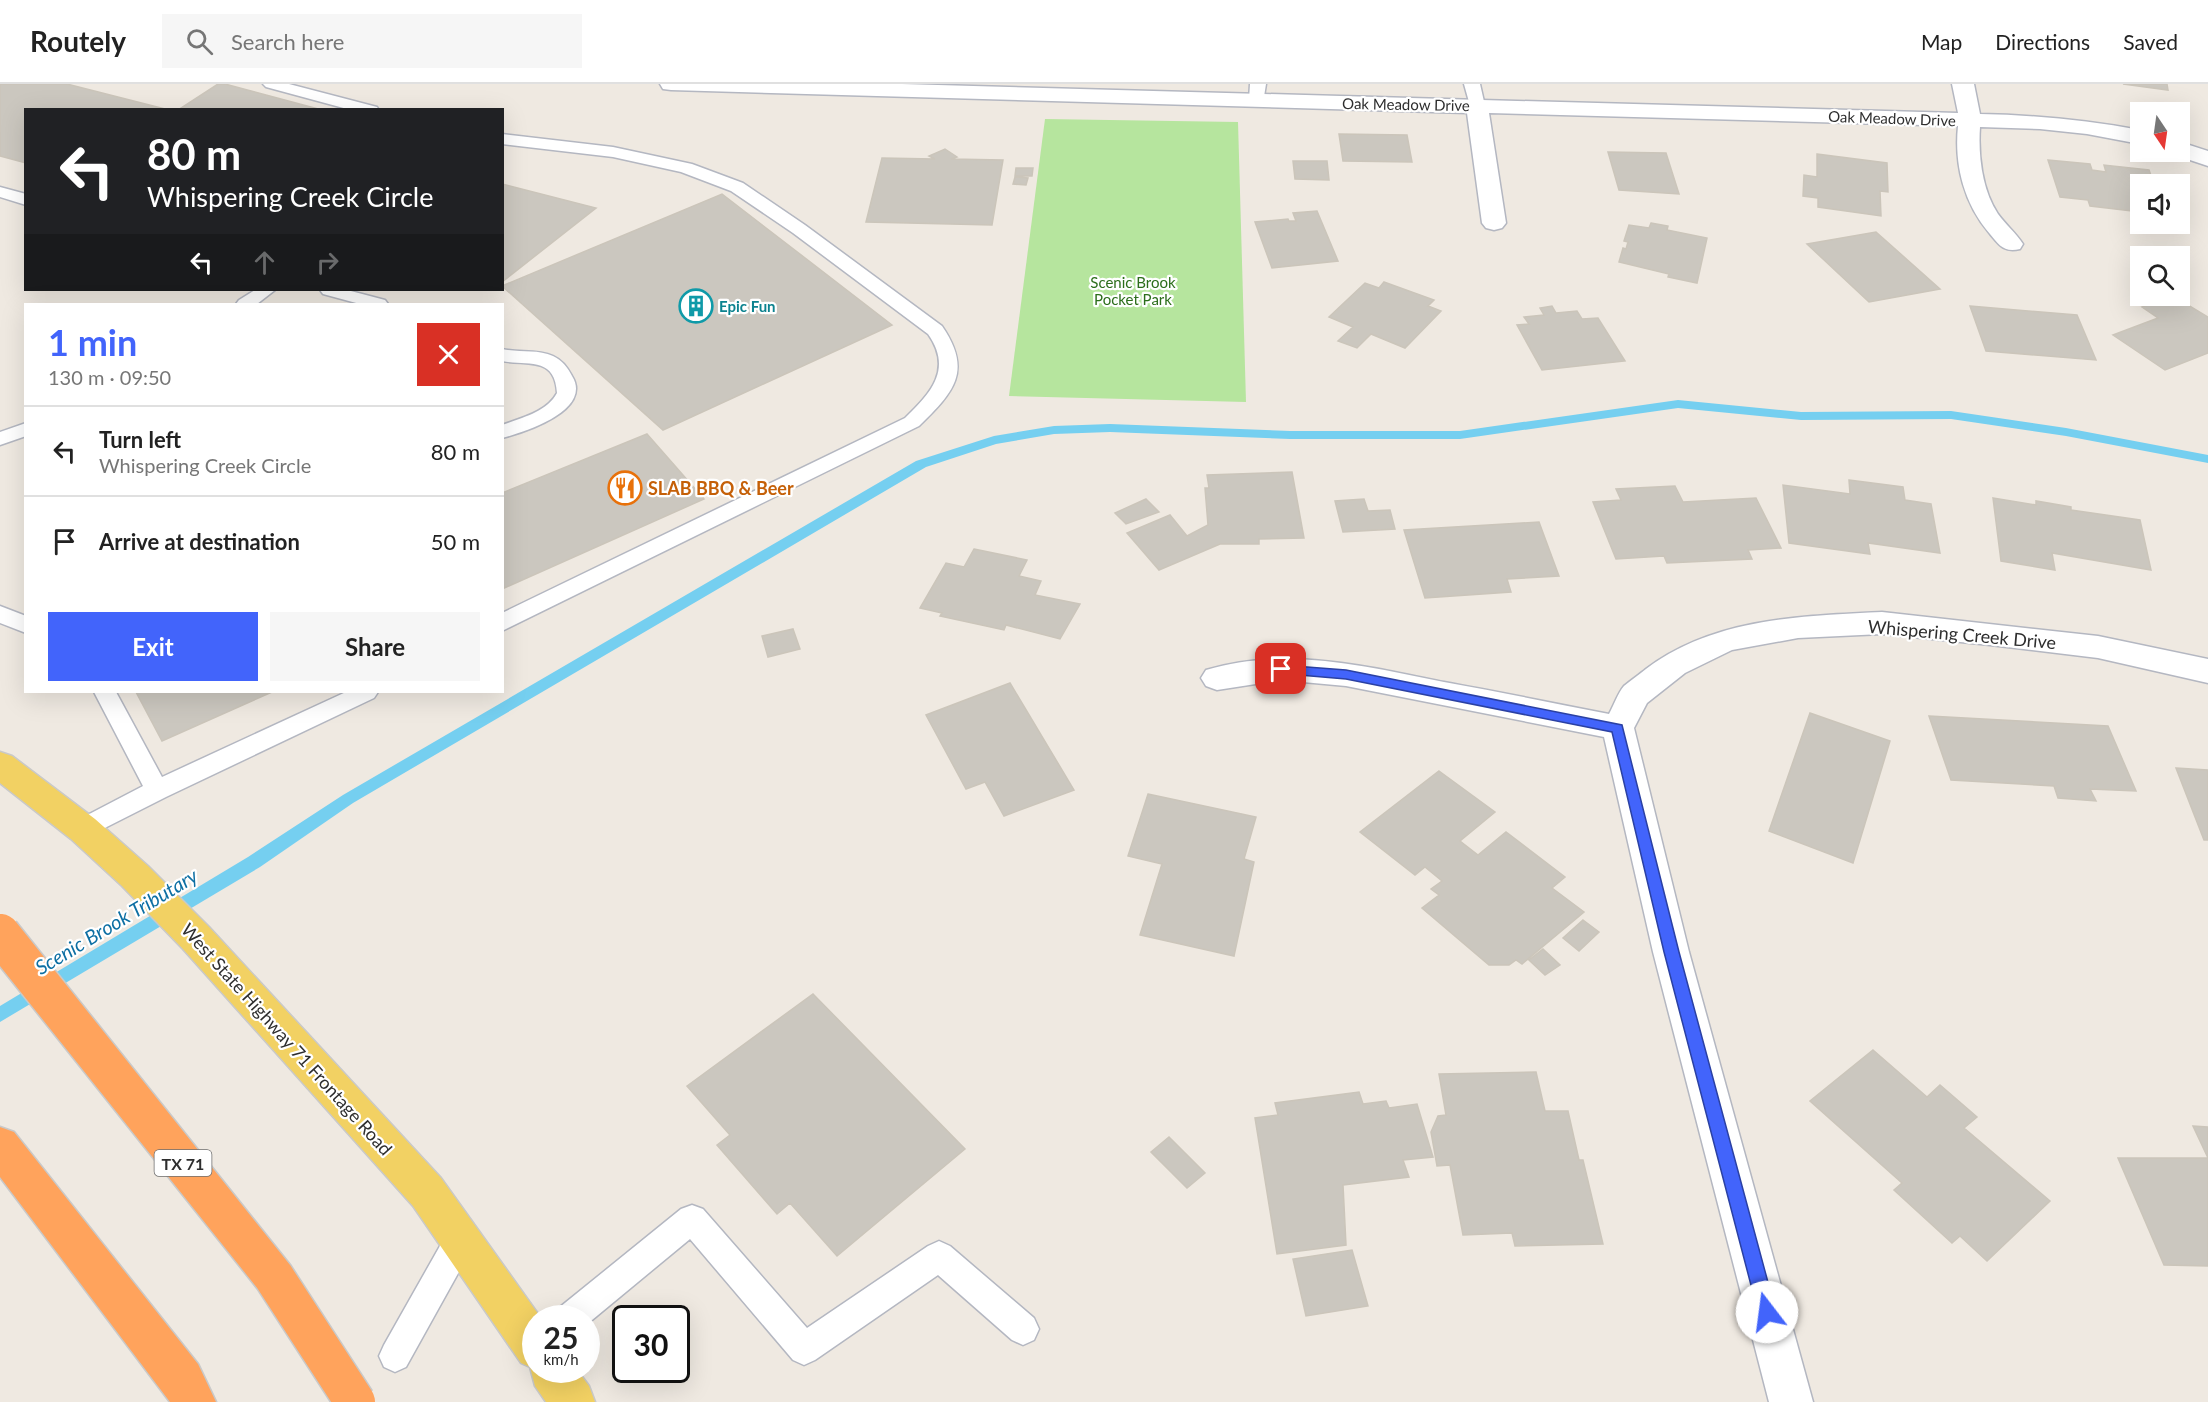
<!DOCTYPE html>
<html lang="en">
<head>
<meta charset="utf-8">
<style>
  :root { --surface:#fff; --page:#f6f6f6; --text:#222; --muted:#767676; --line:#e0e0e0; --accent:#4264fb }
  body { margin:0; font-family:Lato,sans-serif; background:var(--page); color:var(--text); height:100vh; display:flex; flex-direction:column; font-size:22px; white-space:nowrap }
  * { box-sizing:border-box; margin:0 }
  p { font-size:20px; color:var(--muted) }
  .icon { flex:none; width:33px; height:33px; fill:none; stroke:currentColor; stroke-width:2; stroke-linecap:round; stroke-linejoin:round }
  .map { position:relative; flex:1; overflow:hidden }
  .panel { position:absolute; left:24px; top:219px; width:480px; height:390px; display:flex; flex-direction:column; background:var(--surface); border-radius:0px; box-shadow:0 6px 24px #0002 }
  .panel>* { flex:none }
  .banner { position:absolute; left:24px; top:24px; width:480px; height:183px; border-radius:0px; box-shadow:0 6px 24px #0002; background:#202124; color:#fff; overflow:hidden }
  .needle { width:39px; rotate:167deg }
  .buttons { position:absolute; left:2130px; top:18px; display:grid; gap:12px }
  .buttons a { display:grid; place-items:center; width:60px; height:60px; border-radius:0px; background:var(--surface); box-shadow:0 6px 24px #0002; font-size:30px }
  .speed { position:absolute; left:522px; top:1221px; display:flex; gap:12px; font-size:30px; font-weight:700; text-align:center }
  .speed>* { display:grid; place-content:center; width:78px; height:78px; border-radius:50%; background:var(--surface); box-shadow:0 6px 24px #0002; line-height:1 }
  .speed small { font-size:15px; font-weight:400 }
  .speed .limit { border:3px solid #111; border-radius:9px; background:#fff; color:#111 }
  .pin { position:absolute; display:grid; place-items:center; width:51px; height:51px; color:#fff; margin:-26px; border-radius:12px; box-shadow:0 3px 9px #0006 }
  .me { position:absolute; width:66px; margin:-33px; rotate:345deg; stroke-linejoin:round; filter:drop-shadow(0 0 4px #0008) }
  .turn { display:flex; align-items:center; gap:21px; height:126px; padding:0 24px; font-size:27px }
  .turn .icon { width:78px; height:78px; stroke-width:2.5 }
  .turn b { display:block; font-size:42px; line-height:51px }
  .lanes { display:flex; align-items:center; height:57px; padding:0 24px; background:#0003; justify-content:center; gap:30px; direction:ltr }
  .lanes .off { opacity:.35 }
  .round { display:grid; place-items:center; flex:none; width:63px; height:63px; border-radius:0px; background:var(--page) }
  .head { display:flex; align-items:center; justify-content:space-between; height:102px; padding:0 24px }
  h1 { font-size:36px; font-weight:700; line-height:45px; color:var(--accent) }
  .cta { display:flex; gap:12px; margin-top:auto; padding:12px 24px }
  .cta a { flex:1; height:69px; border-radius:0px; background:var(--accent); color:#fff; font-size:24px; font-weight:700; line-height:69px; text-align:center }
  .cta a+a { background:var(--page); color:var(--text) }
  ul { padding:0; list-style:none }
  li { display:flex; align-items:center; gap:18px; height:90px; padding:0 24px; border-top:2px solid var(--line) }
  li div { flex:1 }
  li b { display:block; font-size:22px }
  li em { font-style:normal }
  header { display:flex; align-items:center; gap:36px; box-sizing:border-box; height:84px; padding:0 30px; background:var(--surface); border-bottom:2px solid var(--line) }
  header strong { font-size:28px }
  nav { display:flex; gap:33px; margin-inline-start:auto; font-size:21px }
  .search { width:420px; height:54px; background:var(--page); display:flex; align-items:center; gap:15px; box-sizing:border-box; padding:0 21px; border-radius:0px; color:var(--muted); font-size:22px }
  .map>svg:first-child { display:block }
  .green { fill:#b6e59e }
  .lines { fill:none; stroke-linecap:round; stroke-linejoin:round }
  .stream { fill:#75cff0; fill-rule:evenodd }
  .building { fill:#cbc7bf; stroke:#cbc5ba; stroke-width:1.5 }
  .service-casing { stroke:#b4b7c1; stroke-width:3 }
  .minor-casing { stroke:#b4b7c1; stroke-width:3 }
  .primary-casing { stroke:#c9c9c9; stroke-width:3 }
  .motorway-casing { stroke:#c9c9c9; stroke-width:3 }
  .service { fill:#fff; fill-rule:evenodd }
  .minor { fill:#fff; fill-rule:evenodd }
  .primary { fill:#f2d163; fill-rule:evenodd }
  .motorway { fill:#ffa35c; fill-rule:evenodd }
  .motorway-bridge-casing { stroke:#c9c9c9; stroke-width:43; stroke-linecap:butt }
  .motorway-bridge { stroke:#ffa35c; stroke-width:40 }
  .route { fill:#4264fb; stroke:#2b41a3; stroke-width:1.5 }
  .labels { text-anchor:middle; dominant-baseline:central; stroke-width:4.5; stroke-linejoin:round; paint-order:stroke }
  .far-street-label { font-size:15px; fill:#2e2e2e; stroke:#fff }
  .far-park-label { font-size:15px; fill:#2c6e1b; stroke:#fff }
  .far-culture-label { font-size:15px; font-weight:bold; fill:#0d838f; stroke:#fff; text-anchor:start }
  .shield { fill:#fff; stroke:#6d6d6d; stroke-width:1.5 }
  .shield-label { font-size:16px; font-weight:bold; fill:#2e2e2e }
  .food-label { font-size:18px; font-weight:bold; fill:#c56008; stroke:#fff; text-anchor:start }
  .street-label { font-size:18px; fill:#2e2e2e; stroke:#fff }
  .water-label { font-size:20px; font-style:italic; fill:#0d6fa3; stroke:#fff }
</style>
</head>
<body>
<header>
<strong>Routely</strong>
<div class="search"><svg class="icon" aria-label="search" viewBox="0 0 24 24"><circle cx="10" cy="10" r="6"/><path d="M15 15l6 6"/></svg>Search here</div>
<nav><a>Map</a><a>Directions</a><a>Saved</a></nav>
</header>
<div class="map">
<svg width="2208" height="1318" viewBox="0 0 2208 1318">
  <rect width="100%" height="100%" fill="#efe9e1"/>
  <path class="green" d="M1045,35L1238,38L1246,318L1009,312Z"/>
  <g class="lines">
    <path class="stream" d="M1678,316L1801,328L1951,327L2066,344L2208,371V379L2066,352L1951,335L1801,336L1678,324L1460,355H1290L1110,348L1054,350L996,360L926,383L353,719L260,783L0,938V922L248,773L343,711L916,377L994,352L1054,342L1110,340L1290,347H1460Z"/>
  </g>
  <path class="building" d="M0,0H67L169,26H26V79L0,72Z
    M218,0H225L322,26H178Z
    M2123,0H2167L2168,6Z
    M1339,50L1407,51L1412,78L1343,77Z
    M945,65L957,73L951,75L1003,76L992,141L866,138L882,74L935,75L929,72Z
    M1608,68L1666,69L1679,110L1619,106Z
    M1817,70L1887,79L1888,108L1880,107L1881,132L1818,123V114L1803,112L1804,91L1817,93Z
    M2048,76L2090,80L2092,86L2106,88L2104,81L2149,86L2154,100H2140V128L2090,122L2088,116L2060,113Z
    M1293,77H1327L1329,96L1295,95Z
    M1016,84H1033L1032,92H1015Z
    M1015,93L1028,94L1026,101L1013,100Z
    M502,100L596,124L502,198Z
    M722,110L892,241L663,346L502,202Z
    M1317,127L1338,177L1272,184L1255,138L1288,135L1289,137H1296L1293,129Z
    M1651,139L1668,142L1667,146L1707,154L1697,199L1668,193L1669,190L1619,178L1623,164L1626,165L1628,158L1624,157L1629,141L1649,144Z
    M1876,148L1940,205L1869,218L1807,160Z
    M1384,198L1434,216L1428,222L1441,227L1405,264L1371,250L1357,264L1338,257L1353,243L1329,233L1365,199L1379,204Z
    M2173,212L2208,233V269L2165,286L2113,251L2158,234L2142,223Z
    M1552,222L1556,229L1577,227L1582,235L1598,234L1625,277L1542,286L1517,241L1529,240L1524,233L1544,231L1540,224Z
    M1970,222L2077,231L2096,276L1986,267Z
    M647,350L704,415L502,505V409Z
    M1292,388L1304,454L1259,455V460H1220L1159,486L1127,449L1170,431L1187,452L1208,441L1205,404H1209L1207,391Z
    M1849,396L1903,403L1905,416L1931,420L1940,469L1868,459L1870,470L1789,459L1783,401L1850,410Z
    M1675,402L1683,418L1756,414L1781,464L1748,466L1752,475L1667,479L1664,472L1616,475L1593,418L1621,416L1616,405Z
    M1993,414L2036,421V417L2071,423V426L2140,436L2151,486L2052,469L2055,486L2001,477Z
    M1146,415L1159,428L1126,440L1115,429Z
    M1364,415L1368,427L1390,426L1395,445L1343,448L1335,417Z
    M1539,438L1559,492L1507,495L1511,508L1425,514L1404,446Z
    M974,465L1027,476L1019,492L1041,497L1035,511L1080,520L1060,555L1006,541L1004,546L940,532L942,529L920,524L946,479L964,483Z
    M793,545L800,565L768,573L762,552Z
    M1010,599L1074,706L1004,732L985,698L966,705L926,631Z
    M136,608H272L162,657Z
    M1810,629L1890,657L1853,779L1769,747Z
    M1929,632L2108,642L2136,707L2090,705L2096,717L2058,714L2054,702L1951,696Z
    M2176,684L2208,686V756H2204Z
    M1439,687L1495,728L1460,757L1478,771L1506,748L1565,793L1552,804L1584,828L1522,880L1516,876L1509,881H1489L1422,824L1439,811L1431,805L1442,797L1425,783L1415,791L1360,748Z
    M1148,710L1256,733L1244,775L1254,778L1234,872L1140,851L1162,780L1128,772Z
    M1583,836L1599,848L1579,867L1563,854Z
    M1543,865L1560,881L1545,891L1529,876Z
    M813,910L965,1065L837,1172L790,1119L777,1130L717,1061L730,1051L687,1002Z
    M1873,966L1927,1013L1940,1001L1977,1033L1964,1044L2050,1117L1987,1177L1960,1152L1952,1159L1894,1106L1902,1099L1810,1017Z
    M1536,988L1545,1027H1568L1579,1076H1583L1603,1160L1515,1162L1512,1149L1463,1151L1450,1081L1437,1082L1431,1048L1438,1032L1446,1031L1439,990Z
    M1359,1008L1363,1020L1386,1017L1389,1024L1417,1020L1433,1073L1403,1076L1409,1093L1343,1101L1346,1161L1277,1170L1255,1034L1278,1031L1275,1019Z
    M2193,1042L2208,1043V1074Z
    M1169,1053L1205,1089L1187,1104L1151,1068Z
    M2118,1074H2208V1182L2164,1181Z
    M1352,1166L1368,1222L1306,1232L1293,1175Z"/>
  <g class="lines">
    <g class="service-casing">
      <path id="service" d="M263,0H289L377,23L379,26H351L266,3Z
        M1250,0H1266L1263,19L1257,21L1249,16Z
        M1464,0H1480L1485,22L1483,25H1471Z
        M502,50L613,63L692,80L743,99L805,141L942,242C973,287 954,308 919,342L502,547V529L905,334C931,309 953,285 928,250L793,149L731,107L681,88L613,73L502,60Z
        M0,103L26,110V121L0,113Z
        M255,206H275L257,220H236L239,216Z
        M320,206H347L385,216L388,220H360L323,210Z
        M502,265C519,269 537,265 553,272C562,276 568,284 572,292C593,326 526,348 502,354V341C521,334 547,328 557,309C555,272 528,282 502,277Z
        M26,339V352L0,361V348Z
        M0,522L26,532V549L0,539Z
        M94,608H116L162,693L346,608H378L374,614L166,713L83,755L74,752L70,745L74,738L143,702Z
        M692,1121L703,1125L807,1244L928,1162L939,1157L950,1162L1034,1234L1039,1245L1034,1256L1023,1261L1012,1256L938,1191L815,1276L804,1281L793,1276L690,1155L586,1241V1234H555L560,1223L681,1125Z
        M460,1141L471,1146L475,1156L471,1166L406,1283L395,1288L384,1283L379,1272L384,1261L449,1146Z"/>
    </g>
    <g class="minor-casing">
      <path id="minor" d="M660,0H902L1958,29L1952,0H1974L1980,30C2034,31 2087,36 2140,46V60L2087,50L2040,45L1980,43C1978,71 1982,106 1998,130C2006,141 2016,149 2023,160L2020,165C2004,169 1999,161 1990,150C1964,120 1954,81 1958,42L1489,29L1506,139L1502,144L1494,146L1486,144L1482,139L1467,29L671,6L663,5Z
        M2180,58L2208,67V82L2172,70L2170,68H2180Z
        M1882,528L2098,552L2208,575V599L2098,574L1990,561L1882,550L1798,554L1732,566L1685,589L1647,619L1634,644L1689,868L1813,1318H1769L1653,868L1604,653L1346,602L1281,596L1217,606L1206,602L1201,594L1206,586C1285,562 1365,582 1444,598C1499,608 1554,619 1609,630C1614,621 1618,609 1624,602C1631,596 1639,591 1646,585C1714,534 1800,532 1882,528Z"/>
    </g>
    <g class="primary-casing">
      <path id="primary" d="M0,668L12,672L95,735L148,782L209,843L441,1094L541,1234H536V1286H577L589,1302L595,1318H546L535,1302L530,1283L521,1279L413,1122L183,865L122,802L71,755L0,699Z"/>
    </g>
    <g class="motorway-casing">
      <path id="motorway" d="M0,1043L14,1048L198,1280L216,1318H170L0,1093Z"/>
    </g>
    <use href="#service" class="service"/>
    <use href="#minor" class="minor"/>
    <use href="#primary" class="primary"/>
    <use href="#motorway" class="motorway"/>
    <g class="motorway-bridge-casing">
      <path id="motorway-bridge" d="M0,850L274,1193L355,1318"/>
    </g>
    <use href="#motorway-bridge" class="motorway-bridge"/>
  </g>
  <path class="route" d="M1281,581L1346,586L1622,641L1679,868L1776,1228L1774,1234L1767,1237L1761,1234L1758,1228L1664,868L1612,648L1346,595L1276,589L1274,585Z"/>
  <defs>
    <g id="building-ring" transform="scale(1.725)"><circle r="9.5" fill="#fff" stroke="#0f9aa8" stroke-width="1.5"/><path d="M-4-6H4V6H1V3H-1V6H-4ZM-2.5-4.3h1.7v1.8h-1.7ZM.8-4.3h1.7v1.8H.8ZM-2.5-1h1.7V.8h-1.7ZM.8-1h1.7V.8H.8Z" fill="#0f9aa8"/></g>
    <g id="restaurant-ring" transform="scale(1.725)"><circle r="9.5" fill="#fff" stroke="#e8710a" stroke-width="1.5"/><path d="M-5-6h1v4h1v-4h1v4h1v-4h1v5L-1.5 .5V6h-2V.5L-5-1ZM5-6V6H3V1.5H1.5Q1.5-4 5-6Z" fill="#e8710a"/></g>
  </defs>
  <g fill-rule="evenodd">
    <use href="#building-ring" x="696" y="222"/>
    <use href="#restaurant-ring" x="625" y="404"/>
  </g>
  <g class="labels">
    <g class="far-street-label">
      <text transform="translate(1406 20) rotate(1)">Oak Meadow Drive</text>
      <text transform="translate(1892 34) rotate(2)">Oak Meadow Drive</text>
    </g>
    <g class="far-park-label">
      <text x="1133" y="198">Scenic Brook<tspan x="1133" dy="17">Pocket Park</tspan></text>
    </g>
    <g class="far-culture-label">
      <text x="719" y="222">Epic Fun</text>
    </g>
    <rect class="shield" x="154.5" y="1066" width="57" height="26" rx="4.5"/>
    <g class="shield-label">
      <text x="183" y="1079">TX 71</text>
    </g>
    <g class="food-label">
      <text x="648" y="404">SLAB BBQ &amp; Beer</text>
    </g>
    <g class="street-label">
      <text transform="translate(1962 550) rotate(5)">Whispering Creek Drive</text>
      <text transform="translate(287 955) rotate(48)">West State Highway 71 Frontage Road</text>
    </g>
    <g class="water-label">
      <text transform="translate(116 837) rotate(-31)">Scenic Brook Tributary</text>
    </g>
  </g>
</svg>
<div class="buttons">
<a><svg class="needle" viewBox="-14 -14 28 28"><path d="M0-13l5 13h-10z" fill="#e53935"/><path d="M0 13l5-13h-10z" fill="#767676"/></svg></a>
<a><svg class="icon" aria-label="sound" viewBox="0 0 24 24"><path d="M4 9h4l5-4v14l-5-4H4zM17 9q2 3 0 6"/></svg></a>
<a><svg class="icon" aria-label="search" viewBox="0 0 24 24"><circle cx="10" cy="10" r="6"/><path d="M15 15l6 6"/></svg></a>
</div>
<div class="speed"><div>25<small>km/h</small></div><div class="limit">30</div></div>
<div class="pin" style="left:1281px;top:585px;background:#d93025"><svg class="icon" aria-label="arrive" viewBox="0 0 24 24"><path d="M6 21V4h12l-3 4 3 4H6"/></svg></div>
<svg class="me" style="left:1767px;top:1228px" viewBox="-20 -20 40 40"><circle r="19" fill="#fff"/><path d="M0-13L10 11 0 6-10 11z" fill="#4264fb"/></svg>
<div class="banner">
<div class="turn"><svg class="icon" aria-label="left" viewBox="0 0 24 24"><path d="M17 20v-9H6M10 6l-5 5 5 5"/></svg><div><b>80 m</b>Whispering Creek Circle</div></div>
<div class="lanes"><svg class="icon" aria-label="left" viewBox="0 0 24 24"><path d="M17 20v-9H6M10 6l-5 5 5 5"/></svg><svg class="icon off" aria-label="ahead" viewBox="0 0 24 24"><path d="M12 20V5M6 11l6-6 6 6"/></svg><svg class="icon off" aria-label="right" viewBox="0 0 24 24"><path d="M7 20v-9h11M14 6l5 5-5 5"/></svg></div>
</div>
<section class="panel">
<div class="head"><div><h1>1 min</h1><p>130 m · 09:50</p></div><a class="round" style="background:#d93025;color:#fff"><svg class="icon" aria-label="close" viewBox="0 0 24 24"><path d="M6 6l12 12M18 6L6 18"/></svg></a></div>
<ul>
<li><svg class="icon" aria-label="left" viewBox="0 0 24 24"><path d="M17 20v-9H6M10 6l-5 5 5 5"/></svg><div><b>Turn left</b><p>Whispering Creek Circle</p></div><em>80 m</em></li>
<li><svg class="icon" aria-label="arrive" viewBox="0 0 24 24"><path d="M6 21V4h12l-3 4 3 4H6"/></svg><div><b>Arrive at destination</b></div><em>50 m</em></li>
</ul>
<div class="cta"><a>Exit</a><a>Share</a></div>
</section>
</div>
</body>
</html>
